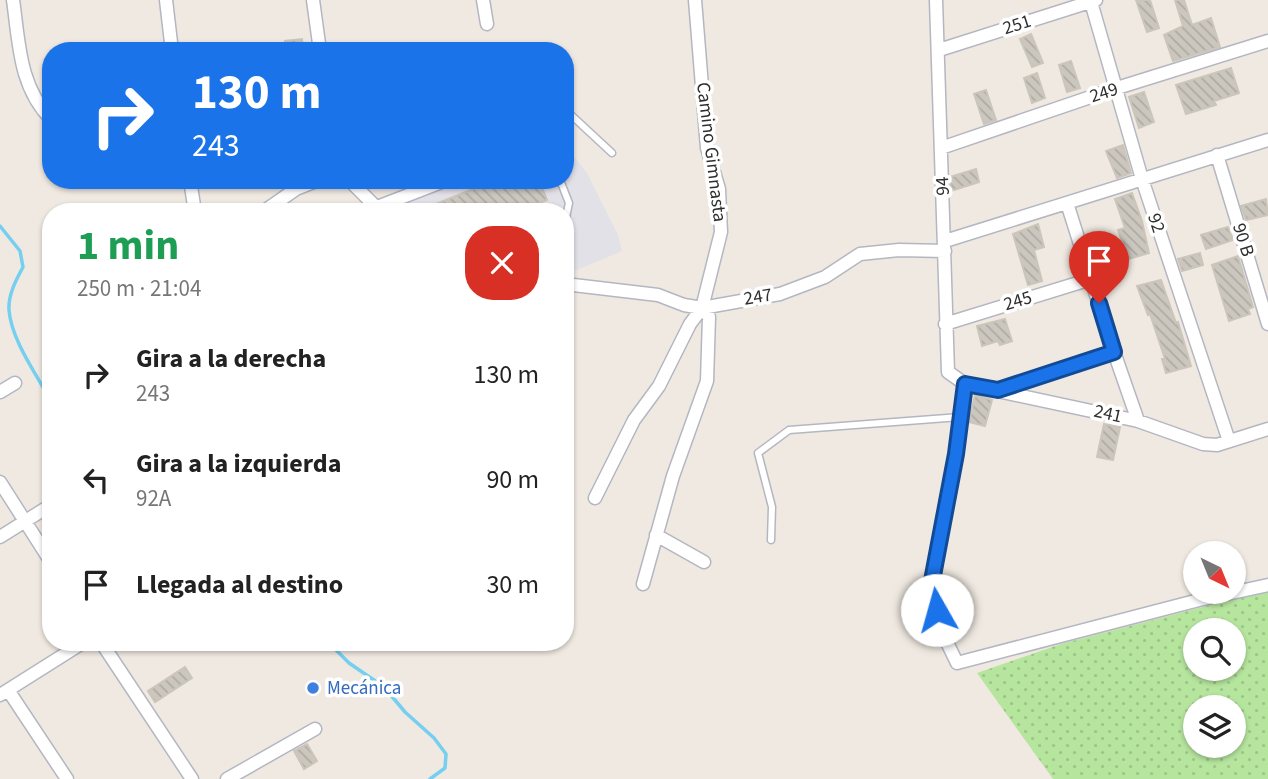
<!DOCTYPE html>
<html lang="es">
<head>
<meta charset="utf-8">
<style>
  :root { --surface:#fff; --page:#f2f2f2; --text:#222; --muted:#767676 }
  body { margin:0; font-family:"Source Sans 3",sans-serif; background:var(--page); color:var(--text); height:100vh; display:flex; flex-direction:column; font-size:26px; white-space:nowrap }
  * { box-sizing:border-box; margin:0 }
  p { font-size:23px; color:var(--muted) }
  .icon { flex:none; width:38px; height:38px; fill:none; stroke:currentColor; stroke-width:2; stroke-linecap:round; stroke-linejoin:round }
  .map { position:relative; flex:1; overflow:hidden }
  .drawer { position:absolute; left:42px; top:203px; width:532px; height:448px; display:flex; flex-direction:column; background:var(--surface); border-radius:28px; box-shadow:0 2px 5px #0004 }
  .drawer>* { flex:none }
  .hud { position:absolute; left:42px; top:42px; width:532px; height:147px; border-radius:28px; box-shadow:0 2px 5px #0004; background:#1a73e8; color:#fff; overflow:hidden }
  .needle { width:46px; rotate:137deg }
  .tools { position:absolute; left:1183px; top:541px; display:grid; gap:14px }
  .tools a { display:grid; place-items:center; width:63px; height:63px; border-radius:50%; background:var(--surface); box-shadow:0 2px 5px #0004; font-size:35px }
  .pin { position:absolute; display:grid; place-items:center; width:60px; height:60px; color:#fff; margin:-72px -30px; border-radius:50% 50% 50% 0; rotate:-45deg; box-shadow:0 0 7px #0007 }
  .pin .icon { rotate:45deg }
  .me { position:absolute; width:77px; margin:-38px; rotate:353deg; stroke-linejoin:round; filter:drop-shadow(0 0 5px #0008) }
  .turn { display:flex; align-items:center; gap:24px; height:147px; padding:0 35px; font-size:32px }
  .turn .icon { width:91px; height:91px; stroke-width:2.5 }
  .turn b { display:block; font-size:49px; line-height:60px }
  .round { display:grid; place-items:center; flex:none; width:74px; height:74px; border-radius:28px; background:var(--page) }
  .summary { display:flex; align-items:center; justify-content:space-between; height:119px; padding:0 35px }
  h1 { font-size:42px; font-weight:700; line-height:52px; color:#1e9e55 }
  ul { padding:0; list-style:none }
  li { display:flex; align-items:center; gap:21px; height:105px; padding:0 35px }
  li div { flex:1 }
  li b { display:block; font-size:26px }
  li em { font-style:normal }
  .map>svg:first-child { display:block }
  .industrial { fill:#e3e1e8 }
  .grass { fill:url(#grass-dots); fill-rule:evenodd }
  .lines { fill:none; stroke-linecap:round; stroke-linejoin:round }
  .stream { stroke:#75cff0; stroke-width:3.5 }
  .building { fill:url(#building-back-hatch); stroke:#cbc5ba; stroke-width:2 }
  .lane-casing { stroke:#b4b7c1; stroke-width:9 }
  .street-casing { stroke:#b4b7c1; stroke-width:15 }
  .lane { stroke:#fff; stroke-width:6 }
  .street { stroke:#fff; stroke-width:12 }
  .route-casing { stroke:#114b97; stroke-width:18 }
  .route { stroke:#1a73e8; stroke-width:12 }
  .shop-dot { fill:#3f7fe0; stroke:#fff; stroke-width:2.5 }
  .labels { text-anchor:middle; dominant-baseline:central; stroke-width:7; stroke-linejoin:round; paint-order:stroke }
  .street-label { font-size:19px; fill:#2e2e2e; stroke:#fff }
  .shop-label { font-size:19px; fill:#366cbe; stroke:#fff; text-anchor:start }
</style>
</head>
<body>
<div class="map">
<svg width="1268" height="779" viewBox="0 0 1268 779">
  <defs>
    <pattern id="grass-dots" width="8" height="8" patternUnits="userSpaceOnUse" patternTransform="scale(1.75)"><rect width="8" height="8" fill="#b6e59e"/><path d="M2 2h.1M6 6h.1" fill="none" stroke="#9dc588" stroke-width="1.8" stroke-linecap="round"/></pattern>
    <pattern id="building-back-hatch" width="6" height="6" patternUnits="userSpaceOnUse" patternTransform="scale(1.75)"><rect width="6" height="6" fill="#cbc7bf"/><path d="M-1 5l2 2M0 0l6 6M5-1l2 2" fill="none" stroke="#afaba4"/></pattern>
  </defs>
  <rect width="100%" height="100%" fill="#efe9e1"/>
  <path class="industrial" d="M565,145L587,173L618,235L622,251L565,275V212H390L389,209L463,180H565Z"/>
  <path class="grass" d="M1268,590V779H1053L977,673L1061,644ZM1195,630H1234V668H1195ZM1195,707H1234V746H1195Z"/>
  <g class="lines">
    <path class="stream" d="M0,226L20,251L23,267C16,280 8,295 9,310C11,336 30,365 43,387L51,389
      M328,642L349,663L384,687L405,712L434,738L446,754L445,768L430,779"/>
  </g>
  <path class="building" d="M1136,0H1150L1159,28L1147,32Z
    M1175,0H1184L1192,25L1211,18L1220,47L1173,61L1164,35L1183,26Z
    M1031,34L1043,63L1032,67L1020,39Z
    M302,39L303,49L286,51L285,41Z
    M1071,61L1080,88L1067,92L1059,65Z
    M1231,68L1239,93L1214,101L1216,105L1186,114L1176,85Z
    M1037,73L1045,98L1032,103L1024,78Z
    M986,90L996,120L984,124L974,94Z
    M1144,92L1154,122L1139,128L1129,97Z
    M1123,145L1131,173L1117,178L1106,151Z
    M976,169L979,182L951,191L950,177Z
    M495,180H539L547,200L516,212H416Z
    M1132,193L1142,221L1149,253L1098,268L1095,256L1124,247L1118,230L1125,228L1115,199Z
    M1266,199L1268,215L1246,220L1241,206Z
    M1038,224L1044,247L1034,250L1042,281L1028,285L1013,234Z
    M1228,227L1233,240L1206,249L1201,235Z
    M1200,253L1203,265L1182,271L1178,259Z
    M1238,256L1253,307L1248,309L1250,314L1229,321L1212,265Z
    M1161,280L1176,323L1178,322L1191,366L1166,373L1162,359H1165L1150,314L1148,315L1137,286Z
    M1005,319L1012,341L1000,345L998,341L982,346L977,326Z
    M975,395L992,400L985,426L969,422Z
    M1104,424L1120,427L1113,460L1097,457Z
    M185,667L192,678L155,702L148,691Z
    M307,744L317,761L304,769L294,751Z"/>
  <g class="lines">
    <g class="lane-casing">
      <path id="lane" d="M565,113L570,114L612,153
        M560,180L569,203L565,222
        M771,540L772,507L758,453L789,430L960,417"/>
    </g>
    <g class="street-casing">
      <path id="street" d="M13,0C19,42 19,87 51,119
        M166,0L172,51
        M313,0L320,51
        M483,0L487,24
        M936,0L948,372L965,384L1138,421L1203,444L1217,445L1268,429
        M1091,2L1142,179L1229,441
        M939,50L1096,0
        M941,148L1117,88L1268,41
        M1217,155L1268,324
        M190,180L195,212
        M349,180L381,212
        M1067,203L1114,352L1138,421
        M377,207L447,180
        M263,212L296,189L319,180
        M945,241L1268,140
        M565,284L658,295L684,305L702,308L780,294L825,277L860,254L899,250L945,251
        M945,324L1091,279
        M965,384L956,454L931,586L943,634L957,663L1199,600L1268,585
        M1001,389L1114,352
        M0,392L15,383
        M0,482L51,562
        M595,498L634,420L659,386L690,324L702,308
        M656,535L704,562
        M0,537L51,505
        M643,584L673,476L707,381L709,317L702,308L721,232L719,189L707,148L695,0
        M101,642L192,779
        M8,690L67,779
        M0,695L84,642
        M227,779L315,729"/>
    </g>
    <use href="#lane" class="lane"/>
    <use href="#street" class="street"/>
  </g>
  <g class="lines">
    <g class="route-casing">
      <path id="route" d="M937,610L931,586L956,454L965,384L998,390L1114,352L1099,303"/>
    </g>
    <use href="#route" class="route"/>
  </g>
  <circle class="shop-dot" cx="313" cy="688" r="7"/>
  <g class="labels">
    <g class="street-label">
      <text transform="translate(1017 25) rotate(-18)">251</text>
      <text transform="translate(1104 93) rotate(-18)">249</text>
      <text transform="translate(711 152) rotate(83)">Camino Gimnasta</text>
      <text transform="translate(943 186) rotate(-93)">94</text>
      <text transform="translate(1156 223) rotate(72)">92</text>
      <text transform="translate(1243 240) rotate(73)">90 B</text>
      <text transform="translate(758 297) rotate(-9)">247</text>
      <text transform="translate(1018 301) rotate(-17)">245</text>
      <text transform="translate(1108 414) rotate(13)">241</text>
    </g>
    <g class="shop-label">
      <text x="327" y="688">Mecánica</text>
    </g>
  </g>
</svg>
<div class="tools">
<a><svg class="needle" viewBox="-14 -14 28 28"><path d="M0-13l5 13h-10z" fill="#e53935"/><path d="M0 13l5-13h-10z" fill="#767676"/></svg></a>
<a><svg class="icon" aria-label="search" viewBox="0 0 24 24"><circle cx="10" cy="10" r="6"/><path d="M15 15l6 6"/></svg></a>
<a><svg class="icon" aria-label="layers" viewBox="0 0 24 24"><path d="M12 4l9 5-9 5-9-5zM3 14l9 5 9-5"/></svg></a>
</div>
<div class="pin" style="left:1099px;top:303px;background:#d93025"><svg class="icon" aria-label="arrive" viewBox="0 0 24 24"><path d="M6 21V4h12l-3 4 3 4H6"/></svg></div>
<svg class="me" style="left:937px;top:610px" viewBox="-20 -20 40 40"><circle r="19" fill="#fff"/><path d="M0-13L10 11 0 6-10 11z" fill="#1a73e8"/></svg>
<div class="hud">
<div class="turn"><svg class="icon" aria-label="right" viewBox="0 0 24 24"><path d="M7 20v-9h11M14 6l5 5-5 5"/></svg><div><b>130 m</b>243</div></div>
</div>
<section class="drawer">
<div class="summary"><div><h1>1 min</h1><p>250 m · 21:04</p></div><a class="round" style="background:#d93025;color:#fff"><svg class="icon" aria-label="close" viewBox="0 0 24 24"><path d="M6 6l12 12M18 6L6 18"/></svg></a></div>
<ul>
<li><svg class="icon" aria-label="right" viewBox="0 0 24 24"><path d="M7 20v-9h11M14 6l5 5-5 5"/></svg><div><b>Gira a la derecha</b><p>243</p></div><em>130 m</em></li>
<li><svg class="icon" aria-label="left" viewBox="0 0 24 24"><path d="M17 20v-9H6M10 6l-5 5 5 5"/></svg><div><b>Gira a la izquierda</b><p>92A</p></div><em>90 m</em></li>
<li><svg class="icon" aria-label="arrive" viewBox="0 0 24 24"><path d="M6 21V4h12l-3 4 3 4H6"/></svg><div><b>Llegada al destino</b></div><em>30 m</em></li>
</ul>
</section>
</div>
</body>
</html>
